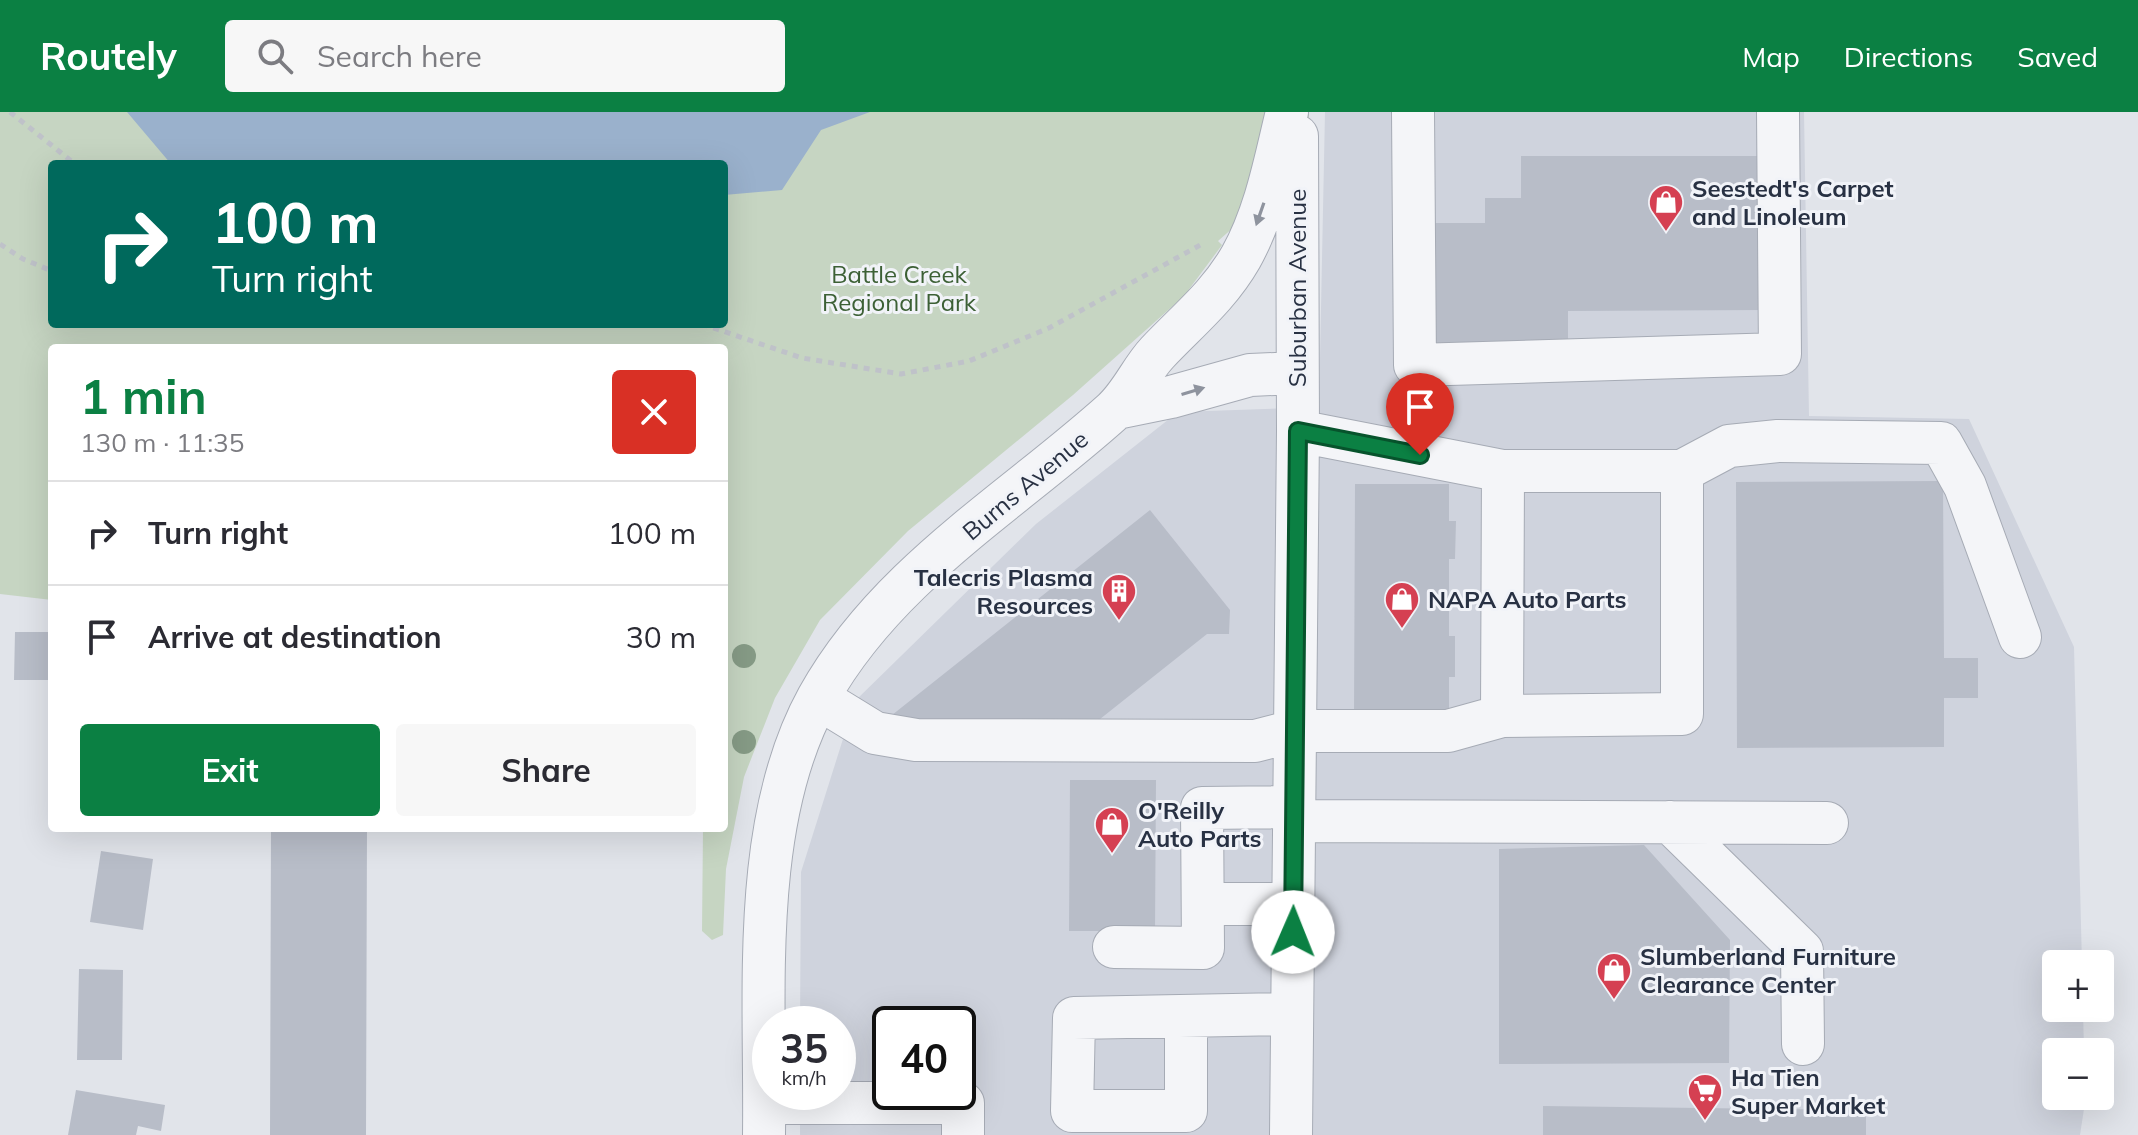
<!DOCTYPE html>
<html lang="en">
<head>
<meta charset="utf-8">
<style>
  :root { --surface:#fff; --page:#f7f7f7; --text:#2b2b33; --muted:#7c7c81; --line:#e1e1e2; --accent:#0b8043 }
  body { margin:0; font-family:Mulish,sans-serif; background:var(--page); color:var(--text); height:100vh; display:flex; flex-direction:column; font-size:30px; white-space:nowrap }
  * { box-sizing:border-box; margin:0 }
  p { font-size:26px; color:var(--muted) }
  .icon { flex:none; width:44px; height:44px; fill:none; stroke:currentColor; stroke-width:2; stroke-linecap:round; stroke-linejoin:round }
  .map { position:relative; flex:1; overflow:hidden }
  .details { position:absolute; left:48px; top:232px; width:680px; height:488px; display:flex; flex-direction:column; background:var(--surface); border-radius:8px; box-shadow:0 8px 32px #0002 }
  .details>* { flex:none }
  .top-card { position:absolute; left:48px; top:48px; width:680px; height:168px; border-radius:8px; box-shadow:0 8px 32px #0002; background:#00695c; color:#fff; overflow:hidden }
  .tools { position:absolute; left:2042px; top:838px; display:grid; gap:16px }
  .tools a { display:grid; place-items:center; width:72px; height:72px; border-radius:8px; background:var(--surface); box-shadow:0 8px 32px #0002; font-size:40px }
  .speed { position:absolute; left:752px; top:894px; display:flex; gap:16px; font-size:40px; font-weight:700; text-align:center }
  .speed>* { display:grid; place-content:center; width:104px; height:104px; border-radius:50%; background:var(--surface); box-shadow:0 8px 32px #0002; line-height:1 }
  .speed small { font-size:20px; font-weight:400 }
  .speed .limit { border:4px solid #111; border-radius:12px; background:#fff; color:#111 }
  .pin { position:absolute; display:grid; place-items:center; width:68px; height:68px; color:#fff; margin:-82px -34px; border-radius:50% 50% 50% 0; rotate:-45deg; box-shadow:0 0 8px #0007 }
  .pin .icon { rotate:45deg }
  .me { position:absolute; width:88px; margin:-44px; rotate:1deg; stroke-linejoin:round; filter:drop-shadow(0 0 6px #0008) }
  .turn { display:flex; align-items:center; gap:28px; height:168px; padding:0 32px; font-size:36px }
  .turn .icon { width:104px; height:104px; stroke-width:2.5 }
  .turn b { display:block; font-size:56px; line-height:68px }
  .round { display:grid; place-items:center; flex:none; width:84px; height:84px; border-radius:8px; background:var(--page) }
  .overview { display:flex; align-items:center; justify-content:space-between; height:136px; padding:0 32px }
  h1 { font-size:48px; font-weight:700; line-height:60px; color:var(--accent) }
  .primary-button { display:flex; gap:16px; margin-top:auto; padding:16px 32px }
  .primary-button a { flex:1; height:92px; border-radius:8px; background:var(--accent); color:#fff; font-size:32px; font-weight:700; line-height:92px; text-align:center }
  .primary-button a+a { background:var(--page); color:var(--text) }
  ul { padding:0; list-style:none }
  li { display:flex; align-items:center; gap:24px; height:104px; padding:0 32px; border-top:2px solid var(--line) }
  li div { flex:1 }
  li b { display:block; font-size:30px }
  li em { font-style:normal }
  header { display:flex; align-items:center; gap:48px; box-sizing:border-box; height:112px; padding:0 40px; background:var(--accent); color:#fff }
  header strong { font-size:38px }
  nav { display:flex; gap:44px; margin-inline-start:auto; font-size:28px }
  .search { width:560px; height:72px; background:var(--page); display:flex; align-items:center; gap:20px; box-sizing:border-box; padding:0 28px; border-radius:8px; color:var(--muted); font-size:30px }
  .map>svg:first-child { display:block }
  .built { fill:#cfd3dd; fill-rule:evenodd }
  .green { fill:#c6d5c2; fill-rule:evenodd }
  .water { fill:#9ab1cc }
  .building { fill:#b8bdc8 }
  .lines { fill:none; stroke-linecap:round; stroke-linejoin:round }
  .minor-casing { stroke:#a6abb5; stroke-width:44 }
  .path { stroke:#bfc2c9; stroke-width:5; stroke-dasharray:6 6; stroke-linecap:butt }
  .minor { stroke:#f4f5f8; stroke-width:42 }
  .tree { fill:#869b86 }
  .oneway { fill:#8e939e }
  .route-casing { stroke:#07532c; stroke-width:20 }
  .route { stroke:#0b8043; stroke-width:14 }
  .labels { text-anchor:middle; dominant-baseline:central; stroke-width:6; stroke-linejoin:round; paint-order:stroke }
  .poi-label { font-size:24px; font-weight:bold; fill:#283143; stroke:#f1f3f8; text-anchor:start }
  .park-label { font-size:24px; fill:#3c6035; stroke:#f1f3f8 }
  .street-label { font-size:24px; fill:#283143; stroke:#f1f3f8 }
</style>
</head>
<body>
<header>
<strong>Routely</strong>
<div class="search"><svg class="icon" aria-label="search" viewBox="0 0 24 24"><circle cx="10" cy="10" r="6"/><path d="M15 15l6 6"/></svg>Search here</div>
<nav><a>Map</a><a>Directions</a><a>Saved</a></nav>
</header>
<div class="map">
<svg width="2138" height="1023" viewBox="0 0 2138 1023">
  <rect width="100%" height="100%" fill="#e1e4ea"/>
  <path class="built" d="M1325,0H1804L1809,304L1969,307L2074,535L2082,852H2056V896H2083L2084,940H2056V984H2086L2080,1023H800V980H838V912H800L801,760L855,589L1036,412L1178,300L1319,295ZM890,912H958V980H890Z"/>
  <path class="green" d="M0,0H1309V49L1218,129L1222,133L1184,184L1073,283L908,419L820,508L775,586L744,665L726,757L723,823L712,828L702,819L703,716H724V236H52V488L0,482ZM52,52H724V212H52Z"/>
  <path class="water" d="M127,0H870L821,18L782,78L724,83V52H171Z"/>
  <path class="building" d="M1521,44H1763L1764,198L1568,199V236L1428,242V111H1485V86H1521Z
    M1943,369L1944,546H1978V586H1944V635L1737,636L1736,370Z
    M1355,372H1449V409H1456L1455,447H1449V524H1455V565H1449V607H1354Z
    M1150,398L1230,498L1229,522H1207L1090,615L887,607Z
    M15,520H52V568H14Z
    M1070,668H1156L1155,819H1069Z
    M271,716H367L366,1023H270Z
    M1644,733L1730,828L1729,951L1499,952V737Z
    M101,739L153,747L143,818L90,810Z
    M79,857L123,858L122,948H77Z
    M76,978L165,993L161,1019L138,1014L136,1023H68Z
    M1543,994L1866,998V1023H1543Z"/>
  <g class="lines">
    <g class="minor-casing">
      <path id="minor" d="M1413,0L1415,253L1780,242L1778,0
        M1117,296L1171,285L1250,263L1297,261
        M1682,359L1729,334L1778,329L1941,331L1965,374L2020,525
        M818,586L875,621L916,628L1255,629L1294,619H1448L1502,604L1682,602V359H1503L1298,319
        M1502,604L1503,359
        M1293,709L1827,711
        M1670,710L1802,839L1803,932
        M1203,792H1293
        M1114,835L1203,836L1202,696L1293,695
        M1186,906V999H1072L1074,906L1292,902
        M765,991H963V1023
        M764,1023C766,884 749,711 818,586C886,463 1012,390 1113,299C1131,283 1141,258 1157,241C1188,208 1218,185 1241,145C1266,100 1275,49 1287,0
        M1291,1023L1298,319L1297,24"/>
    </g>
    <path class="path" d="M10,0L75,52
      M0,132L23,147L52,159
      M702,212L802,246L901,262L969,249L1049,216L1204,131"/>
    <use href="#minor" class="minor"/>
  </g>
  <g class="tree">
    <circle cx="744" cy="544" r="12"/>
    <circle cx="744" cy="630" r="12"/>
  </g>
  <defs><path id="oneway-solid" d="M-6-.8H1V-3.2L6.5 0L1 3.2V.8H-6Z" transform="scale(2)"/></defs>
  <g class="oneway">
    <use href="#oneway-solid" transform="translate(1260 102) rotate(109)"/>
    <use href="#oneway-solid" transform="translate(1193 279) rotate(-17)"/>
  </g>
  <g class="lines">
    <g class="route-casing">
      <path id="route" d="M1293,820L1298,319L1420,343"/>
    </g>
    <use href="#route" class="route"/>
  </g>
  <defs>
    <g id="shop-pin" transform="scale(1.8)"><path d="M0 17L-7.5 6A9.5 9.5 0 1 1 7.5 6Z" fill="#d54052" stroke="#f1f3f8"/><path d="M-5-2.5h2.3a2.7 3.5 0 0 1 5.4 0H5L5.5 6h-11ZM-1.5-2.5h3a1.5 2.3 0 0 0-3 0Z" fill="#fff"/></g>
    <g id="building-pin" transform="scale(1.8)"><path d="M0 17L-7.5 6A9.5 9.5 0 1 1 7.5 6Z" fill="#d54052" stroke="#f1f3f8"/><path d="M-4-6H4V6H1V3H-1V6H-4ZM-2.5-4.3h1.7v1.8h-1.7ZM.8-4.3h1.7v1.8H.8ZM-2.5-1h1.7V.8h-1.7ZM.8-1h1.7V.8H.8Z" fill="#fff"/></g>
    <g id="supermarket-pin" transform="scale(1.8)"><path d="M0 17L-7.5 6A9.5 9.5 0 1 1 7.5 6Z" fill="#d54052" stroke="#f1f3f8"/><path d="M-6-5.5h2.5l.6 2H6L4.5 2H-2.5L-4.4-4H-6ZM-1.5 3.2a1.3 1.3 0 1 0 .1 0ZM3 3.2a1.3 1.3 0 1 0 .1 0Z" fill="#fff"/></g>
  </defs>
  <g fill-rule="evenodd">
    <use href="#shop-pin" x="1666" y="90"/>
    <use href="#building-pin" x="1119" y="479"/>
    <use href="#shop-pin" x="1402" y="487"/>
    <use href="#shop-pin" x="1112" y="712"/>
    <use href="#shop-pin" x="1614" y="858"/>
    <use href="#supermarket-pin" x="1705" y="979"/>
  </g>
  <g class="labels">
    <g class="poi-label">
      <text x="1692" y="76">Seestedt's Carpet<tspan x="1692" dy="28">and Linoleum</tspan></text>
      <text x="1093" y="465" text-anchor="end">Talecris Plasma<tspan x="1093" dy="28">Resources</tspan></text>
      <text x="1428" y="487">NAPA Auto Parts</text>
      <text x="1138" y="698">O'Reilly<tspan x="1138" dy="28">Auto Parts</tspan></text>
      <text x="1640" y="844">Slumberland Furniture<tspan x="1640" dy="28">Clearance Center</tspan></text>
      <text x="1731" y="965">Ha Tien<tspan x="1731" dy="28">Super Market</tspan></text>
    </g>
    <g class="park-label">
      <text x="899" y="162">Battle Creek<tspan x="899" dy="28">Regional Park</tspan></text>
    </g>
    <g class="street-label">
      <text transform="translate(1297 176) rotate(-90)">Suburban Avenue</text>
      <text transform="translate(1025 373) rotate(-40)">Burns Avenue</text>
    </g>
  </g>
</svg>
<div class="tools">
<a>+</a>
<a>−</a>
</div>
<div class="speed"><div>35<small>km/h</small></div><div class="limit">40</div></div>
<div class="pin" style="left:1420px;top:343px;background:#d93025"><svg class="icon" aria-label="arrive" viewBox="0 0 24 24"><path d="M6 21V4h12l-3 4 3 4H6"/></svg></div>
<svg class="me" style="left:1293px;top:820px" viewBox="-20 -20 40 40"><circle r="19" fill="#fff"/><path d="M0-13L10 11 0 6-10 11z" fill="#0b8043"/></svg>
<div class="top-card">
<div class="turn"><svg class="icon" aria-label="right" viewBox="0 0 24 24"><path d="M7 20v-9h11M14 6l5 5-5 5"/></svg><div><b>100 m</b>Turn right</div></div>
</div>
<section class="details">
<div class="overview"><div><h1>1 min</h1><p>130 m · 11:35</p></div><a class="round" style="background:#d93025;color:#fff"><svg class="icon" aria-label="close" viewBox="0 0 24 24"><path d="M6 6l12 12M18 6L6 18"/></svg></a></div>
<ul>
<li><svg class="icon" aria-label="right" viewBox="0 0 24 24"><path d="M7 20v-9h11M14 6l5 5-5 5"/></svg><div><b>Turn right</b></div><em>100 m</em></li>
<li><svg class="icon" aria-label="arrive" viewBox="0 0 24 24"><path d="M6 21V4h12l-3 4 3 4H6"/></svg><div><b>Arrive at destination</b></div><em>30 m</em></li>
</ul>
<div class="primary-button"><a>Exit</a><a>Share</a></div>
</section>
</div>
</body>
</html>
